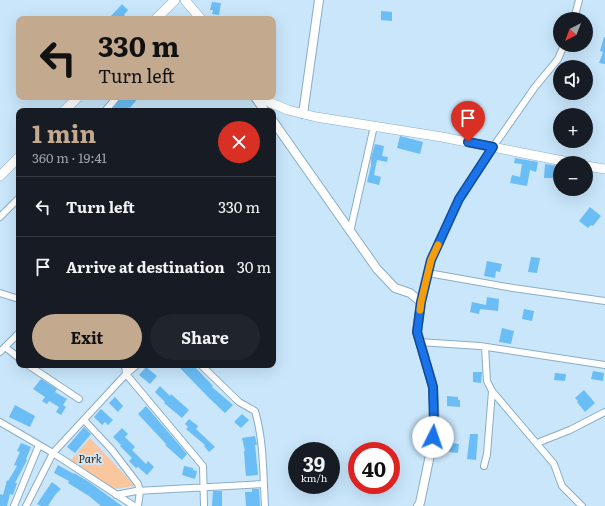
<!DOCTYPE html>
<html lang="en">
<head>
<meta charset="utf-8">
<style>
  :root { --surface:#171b24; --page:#20242c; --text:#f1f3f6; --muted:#9ea1a6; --line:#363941; --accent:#c3a98e }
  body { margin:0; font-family:Literata,serif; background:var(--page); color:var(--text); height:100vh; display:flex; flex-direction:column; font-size:15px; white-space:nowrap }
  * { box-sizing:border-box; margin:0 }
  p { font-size:13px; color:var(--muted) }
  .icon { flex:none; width:22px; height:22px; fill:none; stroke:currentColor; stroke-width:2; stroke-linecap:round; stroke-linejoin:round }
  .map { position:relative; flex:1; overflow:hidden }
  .details { position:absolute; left:16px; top:108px; width:260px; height:260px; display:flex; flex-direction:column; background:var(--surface); border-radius:8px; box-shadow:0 4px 16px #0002 }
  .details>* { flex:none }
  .hud { position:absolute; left:16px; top:16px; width:260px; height:84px; border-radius:8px; box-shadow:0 4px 16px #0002; background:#c3a98e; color:#111; overflow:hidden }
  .needle { width:26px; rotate:222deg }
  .fabs { position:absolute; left:553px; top:12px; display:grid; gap:8px }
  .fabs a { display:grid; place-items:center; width:40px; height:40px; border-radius:50%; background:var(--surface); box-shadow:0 4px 16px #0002; font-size:20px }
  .speed { position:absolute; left:288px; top:442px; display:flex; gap:8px; font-size:20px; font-weight:700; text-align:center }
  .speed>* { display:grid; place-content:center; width:52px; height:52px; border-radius:50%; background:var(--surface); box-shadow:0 4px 16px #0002; line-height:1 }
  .speed small { font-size:10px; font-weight:400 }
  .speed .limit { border:6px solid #d22; background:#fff; color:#111 }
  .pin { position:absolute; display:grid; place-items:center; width:34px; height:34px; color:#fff; margin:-41px -17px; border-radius:50% 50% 50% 0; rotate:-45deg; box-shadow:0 0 4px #0007 }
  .pin .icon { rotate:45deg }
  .me { position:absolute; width:44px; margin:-22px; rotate:4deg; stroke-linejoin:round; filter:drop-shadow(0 0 3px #0008) }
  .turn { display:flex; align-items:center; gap:14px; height:84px; padding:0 16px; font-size:18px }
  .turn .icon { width:52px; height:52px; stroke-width:2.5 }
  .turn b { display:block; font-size:28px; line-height:34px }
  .round { display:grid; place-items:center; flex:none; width:42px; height:42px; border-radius:21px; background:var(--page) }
  .overview { display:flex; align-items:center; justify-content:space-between; height:68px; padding:0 16px }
  h1 { font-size:24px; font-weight:700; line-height:30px; color:var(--accent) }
  .cta { display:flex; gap:8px; margin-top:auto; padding:8px 16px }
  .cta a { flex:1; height:46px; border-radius:24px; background:var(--accent); color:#111; font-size:16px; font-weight:700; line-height:46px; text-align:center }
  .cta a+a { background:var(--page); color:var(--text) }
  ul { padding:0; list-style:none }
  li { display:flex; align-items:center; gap:12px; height:60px; padding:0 16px; border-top:1px solid var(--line) }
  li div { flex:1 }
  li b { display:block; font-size:15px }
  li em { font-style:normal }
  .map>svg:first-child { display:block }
  .green { fill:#fac69d }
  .building { fill:#6abdf5 }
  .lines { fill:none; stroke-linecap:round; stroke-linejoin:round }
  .minor-casing { stroke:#8aadc6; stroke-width:8 }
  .tertiary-casing { stroke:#8aadc6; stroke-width:10 }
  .secondary-casing { stroke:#8aadc6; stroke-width:10 }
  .minor { stroke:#fff; stroke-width:6 }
  .tertiary { stroke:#fff; stroke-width:8 }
  .secondary { stroke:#fff; stroke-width:9 }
  .route-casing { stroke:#114b97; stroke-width:10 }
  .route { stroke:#1a73e8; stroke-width:7 }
  .slow { stroke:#f59e0b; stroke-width:7 }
  .labels { text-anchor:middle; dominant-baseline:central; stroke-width:4; stroke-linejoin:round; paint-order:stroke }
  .park-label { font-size:11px; font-style:italic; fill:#482503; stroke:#c9e6fb }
</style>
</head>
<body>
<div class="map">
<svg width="605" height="506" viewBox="0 0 605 506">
  <rect width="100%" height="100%" fill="#c9e6fb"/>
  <path class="green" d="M90,438L135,486L113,489L71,460Z"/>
  <path class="building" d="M212,2L221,3L219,15L212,14L213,10H210Z
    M122,4L128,10L124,15L129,19H114L111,16Z
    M381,11L392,12V21L381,20Z
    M604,37H605V64L599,63L603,52L600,51Z
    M121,97H139L130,108L129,107L126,111H111Z
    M400,136L423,142L420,154L397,148Z
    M375,144L384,146L382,156L388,157L387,162L377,160L374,175L381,177L379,185L367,182L371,166V158Z
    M515,158L538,162L536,172L530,170L527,186L510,183L512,175L520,177L522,164L514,163Z
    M545,164L558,166L557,176H554L553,178H544Z
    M590,207L601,216L593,226L591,225L588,228L579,221Z
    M531,257L540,258L537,273L528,272Z
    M487,261L502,264L500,272L496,271L495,278L484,276Z
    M487,297L499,299L498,311L480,309L479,314L470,312L472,302L486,305Z
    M524,309L534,311L532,321L522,319Z
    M502,328L514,331L511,344L499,342Z
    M183,365H193L213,386L212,387L233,405L225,413L209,398L180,368Z
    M146,367L157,376L150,384L139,375Z
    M593,371L604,373L603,381L591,379Z
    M473,372H482L481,383L473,382Z
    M555,373L566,374L565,381L554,380Z
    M41,379L57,389L55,392L67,399L63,405L66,407L61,415L56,412L59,407L49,401L47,404L42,401L45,397L33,389Z
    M160,386L170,396L171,394L189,410L182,418L164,403L165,402L155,392Z
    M584,390L595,403L585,412L577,402L578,401L575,398Z
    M447,396L458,397V400H460V407L447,406Z
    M115,397L123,406L118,412L109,403Z
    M15,405L35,416L30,427L9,417Z
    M146,406L187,454L182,460L165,445L166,444L138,414Z
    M101,409L113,420L108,425L105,422L102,425L94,417Z
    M242,414L249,420L241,428L234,422Z
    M189,419L198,426L196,429L215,447L209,452L204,446L205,445L186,429L188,427L185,424Z
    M84,427L91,434L75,453L67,447Z
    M122,428L128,434L125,437L135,447L132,450L146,464L148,461L154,467L147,475L138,467L136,468L129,461L132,458L120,446L121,445L113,437Z
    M470,434H478L476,460L467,459Z
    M255,436L257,445H255L258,475L246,476L245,465L244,451H245L242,438Z
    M21,443L31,447L26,459L27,460L15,483H17L13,495L10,494L7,506H0V494L3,495L7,480L8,481L17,466L14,465L20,452L17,451Z
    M450,443L459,444L458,453L449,452Z
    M58,465L74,474V473L89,482L122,506H101L89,496L68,483L69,481L54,473Z
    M184,466L193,468V470L197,471L195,479L182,475Z
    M52,482L61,489L55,495L48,506H41L37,504Z
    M252,489H259L260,506H246L245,492H252Z
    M213,491H222V506H212Z"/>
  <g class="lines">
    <g class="minor-casing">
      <path id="minor" d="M574,19L579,0
        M105,111L117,97
        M0,217L19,198
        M350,232L374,126
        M428,273L513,288L605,301
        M0,293L19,299
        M421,302L431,260L459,199L493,147L535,87L558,59L564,45
        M419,342L480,346L605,365
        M5,347L19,358
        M485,347L487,381L492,391L554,464L562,486L582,506
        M0,352L19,333
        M28,365L79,399
        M125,365L126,374L203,466L204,506
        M201,365L239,402L255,411C264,441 263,475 265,506
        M84,420L112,450L138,484L140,491L138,506
        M0,422L53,453L134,506
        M537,443L570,430L605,412
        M484,466L487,454L492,391
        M116,495L136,491L264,484
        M14,506L39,445
        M26,506L53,453L126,374L137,365"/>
    </g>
    <g class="tertiary-casing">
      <path id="tertiary" d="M255,97L265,111
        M303,114L319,0
        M273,121L377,269L395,288L410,293L421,302L417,332L433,387L435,425L431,450L420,503L418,506"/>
    </g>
    <g class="secondary-casing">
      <path id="secondary" d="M185,0L201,19
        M156,19L175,0
        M262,97L269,102L288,110L316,117L442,137L573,163
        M64,111L78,97
        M586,166L605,169
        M0,176L19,157"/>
    </g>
    <use href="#minor" class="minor"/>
    <use href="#tertiary" class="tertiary"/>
    <use href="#secondary" class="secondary"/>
  </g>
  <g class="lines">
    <g class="route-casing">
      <path id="route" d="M433,437L434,424L433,387L417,332L421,302L431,260L459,199L493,147L468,142"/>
    </g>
    <use href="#route" class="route"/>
    <path class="slow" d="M420,310L421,302L431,260L438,245"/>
  </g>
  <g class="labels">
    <g class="park-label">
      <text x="90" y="458">Park</text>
    </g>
  </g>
</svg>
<div class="fabs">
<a><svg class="needle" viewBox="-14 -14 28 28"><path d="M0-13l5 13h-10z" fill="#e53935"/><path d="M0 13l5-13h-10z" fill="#9ea1a6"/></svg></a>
<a><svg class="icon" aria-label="sound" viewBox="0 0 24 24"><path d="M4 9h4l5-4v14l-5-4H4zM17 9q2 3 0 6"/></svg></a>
<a>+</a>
<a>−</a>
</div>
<div class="speed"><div>39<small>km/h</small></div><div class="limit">40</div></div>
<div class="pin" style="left:468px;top:142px;background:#d93025"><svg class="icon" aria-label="arrive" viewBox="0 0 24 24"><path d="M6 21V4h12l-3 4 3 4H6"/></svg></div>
<svg class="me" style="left:433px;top:437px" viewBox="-20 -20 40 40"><circle r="19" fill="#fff"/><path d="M0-13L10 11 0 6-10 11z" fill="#1a73e8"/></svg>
<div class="hud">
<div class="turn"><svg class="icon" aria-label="left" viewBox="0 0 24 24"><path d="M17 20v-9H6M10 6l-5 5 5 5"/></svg><div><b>330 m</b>Turn left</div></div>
</div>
<section class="details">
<div class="overview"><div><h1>1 min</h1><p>360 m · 19:41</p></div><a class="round" style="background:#d93025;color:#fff"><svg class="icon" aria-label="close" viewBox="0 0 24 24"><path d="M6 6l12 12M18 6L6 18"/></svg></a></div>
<ul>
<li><svg class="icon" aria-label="left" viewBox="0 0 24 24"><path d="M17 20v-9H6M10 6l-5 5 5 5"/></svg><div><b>Turn left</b></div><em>330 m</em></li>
<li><svg class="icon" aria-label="arrive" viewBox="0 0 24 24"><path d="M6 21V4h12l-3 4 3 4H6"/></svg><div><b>Arrive at destination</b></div><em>30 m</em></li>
</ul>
<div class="cta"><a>Exit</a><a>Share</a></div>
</section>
</div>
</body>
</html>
